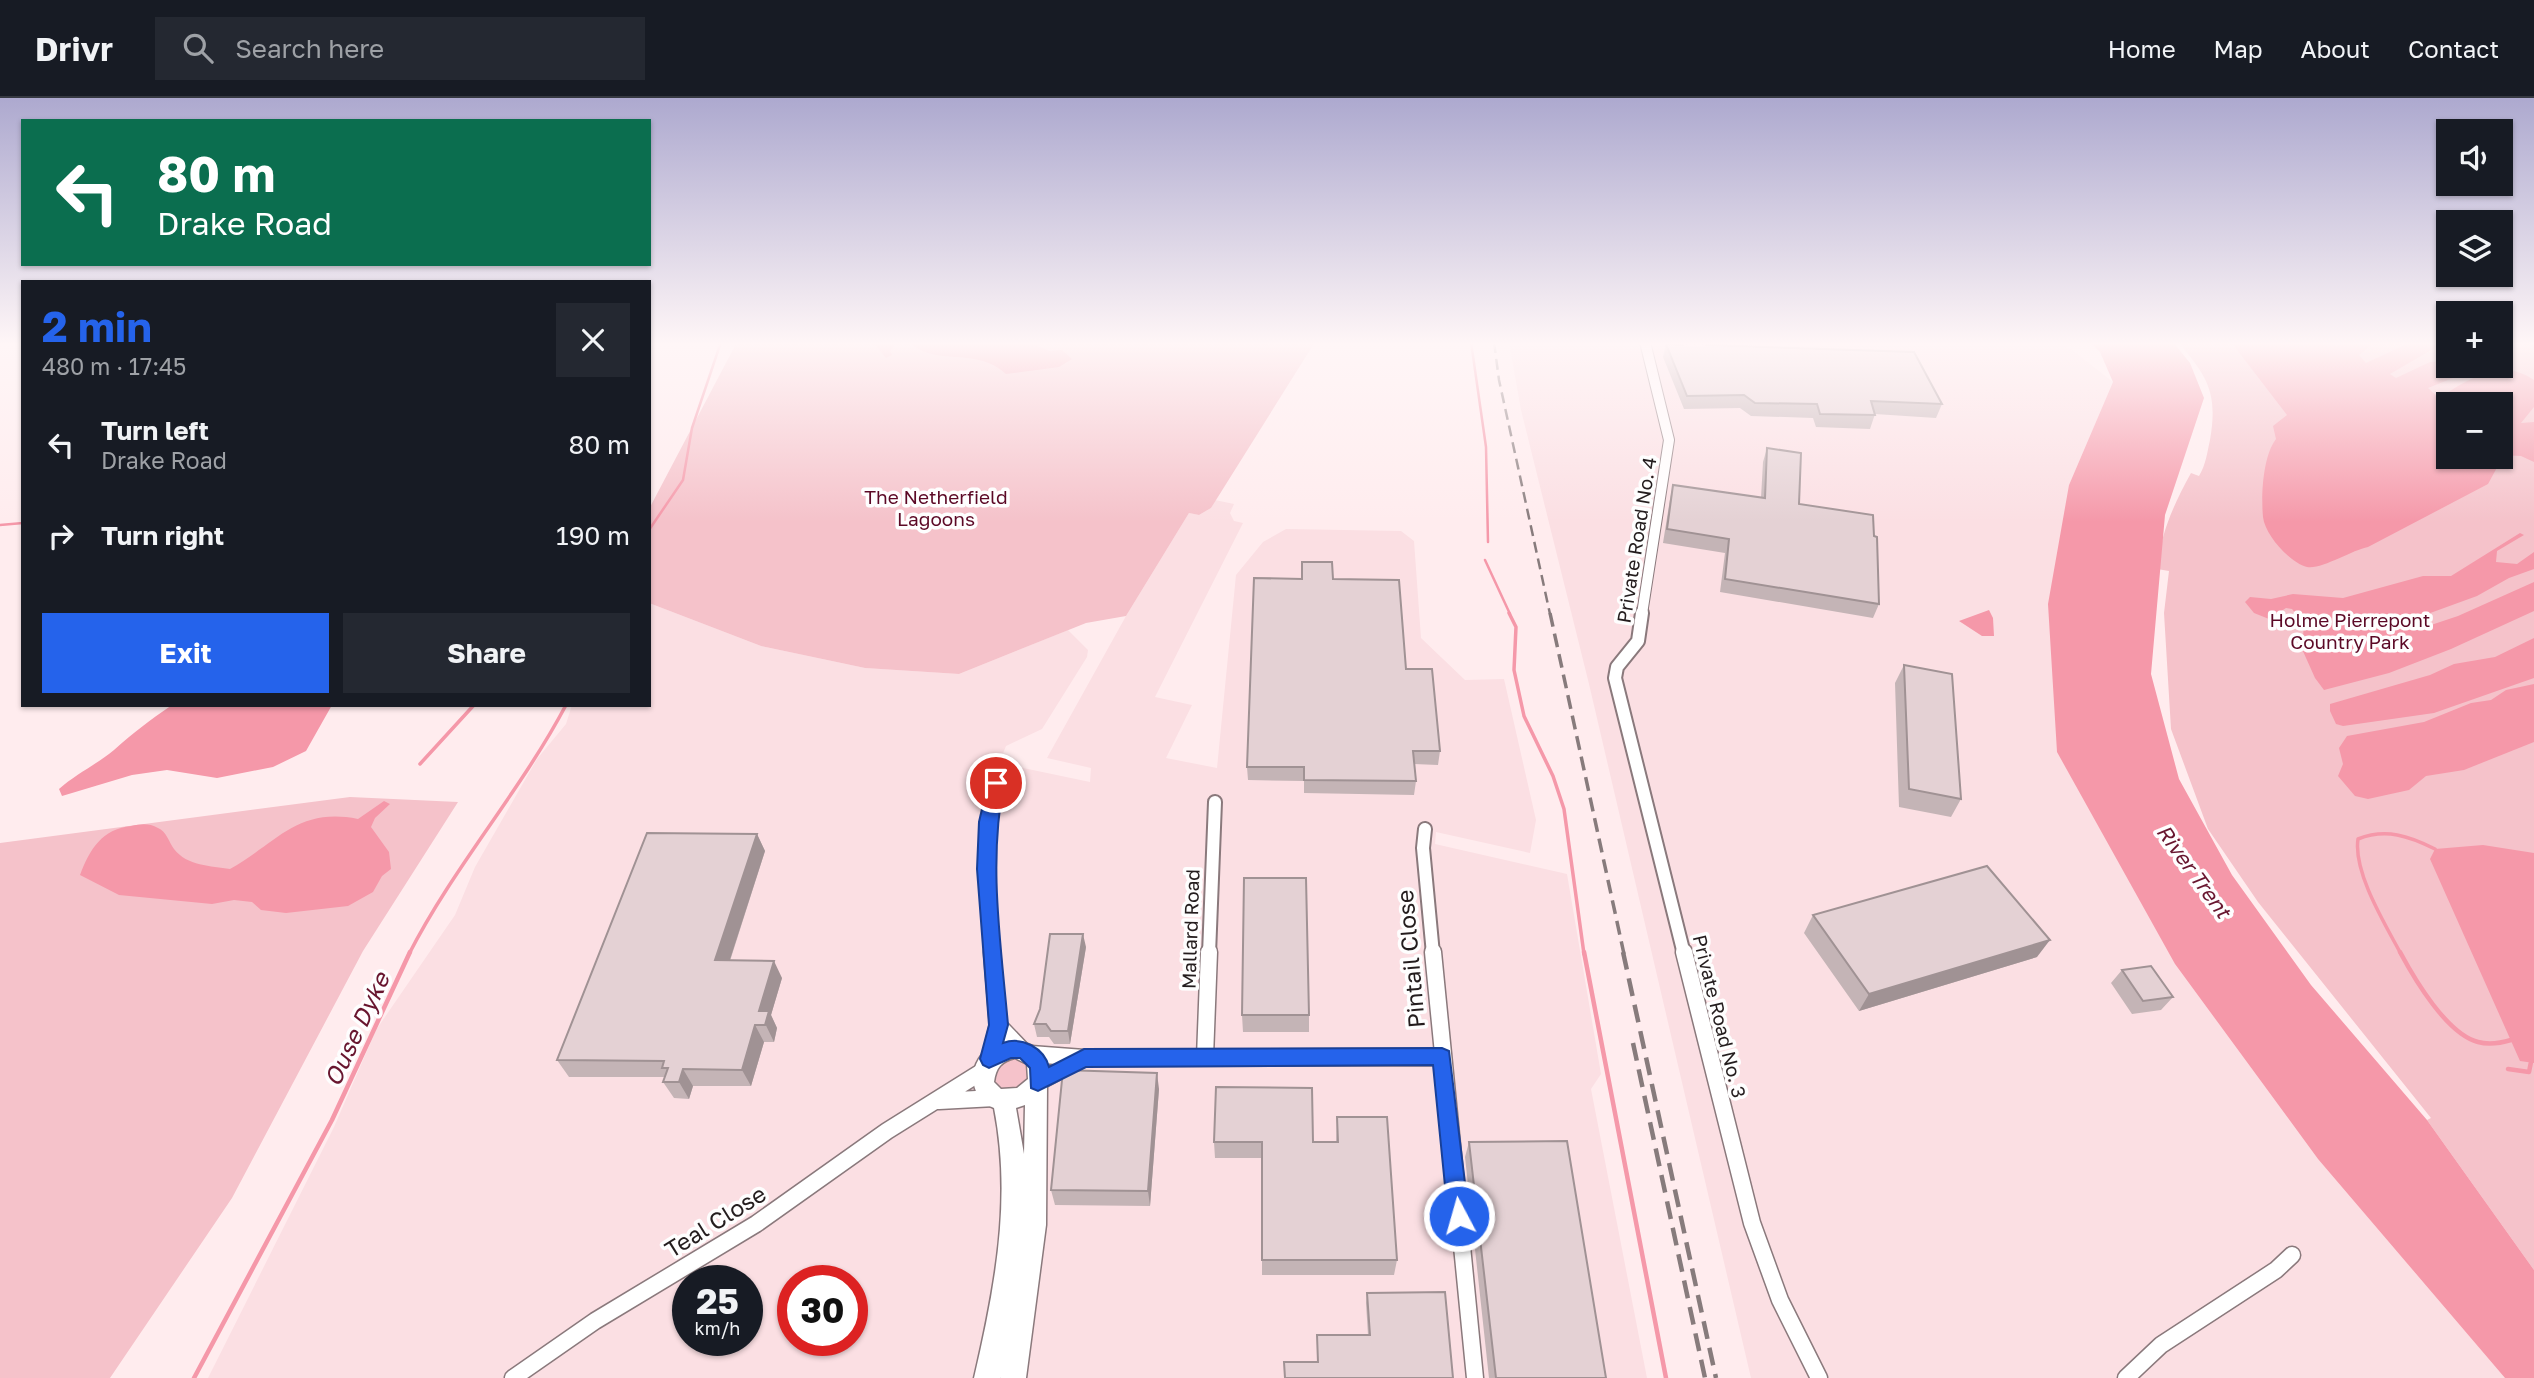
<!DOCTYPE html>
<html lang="en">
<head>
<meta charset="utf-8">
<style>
  :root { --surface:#171b24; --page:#242831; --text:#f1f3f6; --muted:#9ea1a6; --line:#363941; --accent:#2563eb }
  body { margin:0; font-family:"Golos Text",sans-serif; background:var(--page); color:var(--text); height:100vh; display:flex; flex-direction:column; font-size:26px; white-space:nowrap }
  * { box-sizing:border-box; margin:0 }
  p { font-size:23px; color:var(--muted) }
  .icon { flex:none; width:38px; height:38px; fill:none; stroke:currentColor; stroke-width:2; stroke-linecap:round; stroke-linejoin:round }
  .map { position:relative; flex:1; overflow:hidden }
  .panel { position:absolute; left:21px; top:182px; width:630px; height:427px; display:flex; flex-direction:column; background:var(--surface); border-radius:0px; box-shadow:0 2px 5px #0004 }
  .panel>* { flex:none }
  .top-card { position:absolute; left:21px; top:21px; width:630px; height:147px; border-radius:0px; box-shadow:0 2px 5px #0004; background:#0b6e4f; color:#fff; overflow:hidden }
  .controls { position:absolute; left:2436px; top:21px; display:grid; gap:14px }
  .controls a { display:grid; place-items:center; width:77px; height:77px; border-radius:0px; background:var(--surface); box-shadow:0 2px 5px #0004; font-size:35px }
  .speed { position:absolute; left:672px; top:1167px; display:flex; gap:14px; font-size:35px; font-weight:700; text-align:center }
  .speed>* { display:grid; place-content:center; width:91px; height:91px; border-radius:50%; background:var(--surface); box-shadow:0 2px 5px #0004; line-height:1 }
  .speed small { font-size:18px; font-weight:400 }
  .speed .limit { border:10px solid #d22; background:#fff; color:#111 }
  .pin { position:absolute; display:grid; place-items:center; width:60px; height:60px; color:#fff; margin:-30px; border:4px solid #fff; border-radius:50%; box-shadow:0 2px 7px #0007 }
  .me { position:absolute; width:77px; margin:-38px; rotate:354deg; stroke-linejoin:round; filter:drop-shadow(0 0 5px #0008) }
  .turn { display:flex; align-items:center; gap:24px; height:147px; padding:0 21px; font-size:32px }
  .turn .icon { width:91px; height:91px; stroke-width:2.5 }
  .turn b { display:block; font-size:49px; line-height:60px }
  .round { display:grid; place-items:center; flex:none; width:74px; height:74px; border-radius:0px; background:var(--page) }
  .overview { display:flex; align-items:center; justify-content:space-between; height:119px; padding:0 21px }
  h1 { font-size:42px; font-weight:700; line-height:52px; color:var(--accent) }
  .cta { display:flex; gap:14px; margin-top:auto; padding:14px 21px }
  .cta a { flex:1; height:80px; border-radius:0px; background:var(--accent); color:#fff; font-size:28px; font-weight:700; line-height:80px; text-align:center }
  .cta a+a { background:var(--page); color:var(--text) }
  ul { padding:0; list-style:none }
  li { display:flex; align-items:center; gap:21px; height:91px; padding:0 21px }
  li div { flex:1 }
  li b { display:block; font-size:26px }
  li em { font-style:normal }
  header { display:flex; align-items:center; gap:42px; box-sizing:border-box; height:98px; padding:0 35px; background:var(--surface); border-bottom:2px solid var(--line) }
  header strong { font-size:33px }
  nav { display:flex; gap:38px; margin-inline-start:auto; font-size:24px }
  .search { width:490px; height:63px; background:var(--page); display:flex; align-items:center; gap:18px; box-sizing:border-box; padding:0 24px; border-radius:0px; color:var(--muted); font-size:26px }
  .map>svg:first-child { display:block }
  .built { fill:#fbdfe3; fill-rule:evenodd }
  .green { fill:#f5c2ca; fill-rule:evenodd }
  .water { fill:#f598a9 }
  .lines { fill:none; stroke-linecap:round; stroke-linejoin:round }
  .stream-far2 { stroke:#f598a9; stroke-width:2.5 }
  .stream-far1 { stroke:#f598a9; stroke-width:3.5 }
  .stream { stroke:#f598a9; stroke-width:4.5 }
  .street-far2-casing { stroke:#8a797c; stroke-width:12 }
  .street-far1-casing { stroke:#8a797c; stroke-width:16 }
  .street-casing { stroke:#8a797c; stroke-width:19 }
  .secondary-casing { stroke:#8a797c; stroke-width:3 }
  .street-far2 { stroke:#fff; stroke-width:10 }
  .street-far1 { stroke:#fff; stroke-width:12 }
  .street { stroke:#fff; stroke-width:16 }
  .secondary { fill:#fff; fill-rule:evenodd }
  .rail-far2 { stroke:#877b7c; stroke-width:2.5; stroke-dasharray:11 6; stroke-linecap:butt }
  .rail-far1 { stroke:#877b7c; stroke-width:3.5; stroke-dasharray:14 7; stroke-linecap:butt }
  .rail { stroke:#877b7c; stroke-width:4.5; stroke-dasharray:18 9; stroke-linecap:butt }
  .wall { fill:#c4b4b6 }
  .shaded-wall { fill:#a09294 }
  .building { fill:#e4d1d4; stroke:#a09294; stroke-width:2 }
  .route { fill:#2563eb; stroke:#184099; stroke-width:2 }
  .labels { text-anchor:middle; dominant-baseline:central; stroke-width:7; stroke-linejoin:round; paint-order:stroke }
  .park-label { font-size:19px; fill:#5c0926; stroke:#fefefe }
  .street-label { font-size:19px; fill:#241d1e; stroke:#fefefe }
  .water-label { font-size:21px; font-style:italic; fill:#68162f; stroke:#fefefe }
  .near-street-label { font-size:23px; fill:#241d1e; stroke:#fefefe }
  .near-water-label { font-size:24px; font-style:italic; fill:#68162f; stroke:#fefefe }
</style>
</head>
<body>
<header>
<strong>Drivr</strong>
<div class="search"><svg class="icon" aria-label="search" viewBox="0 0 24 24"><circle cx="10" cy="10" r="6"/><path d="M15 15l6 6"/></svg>Search here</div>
<nav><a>Home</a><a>Map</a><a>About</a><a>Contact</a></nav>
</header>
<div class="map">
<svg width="2534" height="1280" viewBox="0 0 2534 1280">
  <rect width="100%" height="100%" fill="#ffecee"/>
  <path class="built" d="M1509,244H2062L2113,284L2069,387L2175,866L2318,1061L2505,1280H1751L1589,586L1521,312Z
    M1215,402L1234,406L1230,415L1234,423L1243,425L1155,599L1192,607L1166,660L1217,670L1236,477L1263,444L1286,431L1401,433L1414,443L1421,540L1465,582L1504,581L1536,722L1530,755L1436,734L1435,746L1567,776L1601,976L1591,991L1647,1280H208L334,1029L376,932L455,817L475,769L537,661L566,626L572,607H649V505L761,548L865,570L959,576L1068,532L1088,552L1087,559L1042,631L1006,648L999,665L1090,684L1091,670L1047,660L1126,518L1189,415L1199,417L1211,410ZM688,1183H747V1242H688ZM793,1183H852V1242H793Z"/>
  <path class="green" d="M737,244H1315L1211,410L1199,417L1189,415L1126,518L1086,525L959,576L865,570L761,548L649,505V411Z
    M2178,244H2448V268H2501V244H2527L2534,250V1172L2427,1022L2431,1020L2258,804L2208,731L2171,631L2164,515L2169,473L2157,471C2161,434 2174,406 2191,375L2199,378C2206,366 2207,355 2210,342C2218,295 2208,279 2178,244ZM2448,306H2501V359H2448Z
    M350,699L458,704L363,853L232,1100L110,1280H0V745Z
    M1007,962H1021L1030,969V980L1022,991L1001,992L995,985L999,968Z"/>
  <path class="water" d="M873,244H1043L1038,248L1049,253L1062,252L1072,261L1059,269L1006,276C976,248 936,269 910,245L895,247L890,253L892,257L886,260Z
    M2090,244H2173L2190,265L2204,300L2165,417L2151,576L2179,681L2232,777L2311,887L2427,1022L2534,1172V1280H2505L2318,1061L2175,866L2057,654L2048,506L2069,387L2113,284L2100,254Z
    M2231,244H2327L2337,248L2342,244H2375L2359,257L2366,265L2411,244H2445L2390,276L2396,280L2430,264L2445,263L2443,253L2448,251V268H2483L2428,290L2439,300C2468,281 2502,259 2534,282V309L2521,325L2534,324V364L2521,358L2501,357V306H2448V359H2489L2500,364L2488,386L2368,449C2352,452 2321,472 2307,469C2290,465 2265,437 2263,419C2261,397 2263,358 2276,341L2273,328L2287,317Z
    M2520,435L2524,437L2497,453L2496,464L2517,466L2534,454V471L2509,480L2477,498L2411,522L2410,525L2416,532L2458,518L2534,484V513L2451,551L2389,575L2324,592L2315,580L2302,551L2304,526L2292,511L2286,510L2269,521L2254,515L2245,504L2250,499L2271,501L2293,496L2343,500L2423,478H2451Z
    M1989,512L1993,520L1994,538H1982L1959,523Z
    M2534,540V580L2434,615L2343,628L2336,626L2330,613V606L2430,577L2454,566L2495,559Z
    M2534,586V644L2464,672L2426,678L2409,692L2368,701L2355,698L2338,678L2343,666L2339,650L2347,638L2424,624L2471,605L2491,602L2506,592Z
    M172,607H332L306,653L273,669L217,680L167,672L132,677L62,698L59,691C76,676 97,666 114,652C135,633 149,623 172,607Z
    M384,703L390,706L375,720L371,729L389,754L391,771L382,778L373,794L348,808L286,815L261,812L252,804L234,802L212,806L119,797L80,777C90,751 102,731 131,728C141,726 149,725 158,730C166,733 169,744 174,751C187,768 211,768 230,771C277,745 297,709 358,721Z
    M2483,747L2534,755V965L2520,963L2430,761L2435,751Z"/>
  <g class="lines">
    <path class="stream-far2" d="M1471,244L1486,349L1488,444
      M2528,244L2534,249
      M0,427L23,425
      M649,432L683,382L692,330L721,244
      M1485,462L1510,516"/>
    <path class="stream-far1" d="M1509,515L1516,529L1514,572L1524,618L1553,678L1564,711L1584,856
      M420,666L474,607
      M409,856C454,768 520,694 566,607
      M2401,856C2385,826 2353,774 2358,741C2386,730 2409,738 2435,751"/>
    <path class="stream" d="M1584,854L1666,1280
      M2400,854C2415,882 2447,936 2478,944C2489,947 2501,945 2511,942
      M2508,971L2529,974L2531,964
      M194,1280L332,1022L410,854"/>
    <g class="street-far2-casing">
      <path id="street-far2" d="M1642,516L1669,342L1645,244"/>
    </g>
    <g class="street-far1-casing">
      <path id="street-far1" d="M1642,515L1638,543L1617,569L1615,580L1684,856
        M1425,731L1423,750L1433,856
        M993,856C988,797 984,743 996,685
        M1209,856L1215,704"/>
    </g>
    <g class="street-casing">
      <path id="street" d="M1433,854L1475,1280
        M1684,854L1752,1125L1780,1202L1819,1280
        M998,927L1021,951
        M1031,956L1084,960L1442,959
        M1205,959L1209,854
        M990,961L998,927L992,854
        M1038,984L1083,960
        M939,1003L995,1000
        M513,1280L595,1223L756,1126L887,1033L983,973
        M2126,1280L2161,1247L2276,1172L2292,1157"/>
    </g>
    <g class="secondary-casing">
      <path id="secondary" d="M1016,941L1044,953L1050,970L1047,987L1046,1127L1026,1280H1000L1002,1269L1000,1280H974C995,1190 1012,1101 994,1010C965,999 968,960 994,947C1000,943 1009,942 1016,941ZM1015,960L1027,966L1028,981L1017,990L1001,991L994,984C996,970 1001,963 1015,960ZM1025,1007L1024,1056L1016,1010Z"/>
    </g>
    <use href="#street-far2" class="street-far2"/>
    <use href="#street-far1" class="street-far1"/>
    <use href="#street" class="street"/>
    <use href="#secondary" class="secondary"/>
    <path class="rail-far2" d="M1494,244L1499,282L1550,516"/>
    <path class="rail-far1" d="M1550,515L1624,856"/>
    <path class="rail" d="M1623,854L1716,1280
      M1633,945L1705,1280"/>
  </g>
  <path class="wall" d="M1675,244H1706V247L1942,306L1936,320L1875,316L1870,331L1816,329L1813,320L1751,318L1740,310L1684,311L1663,259L1666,246H1676Z
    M1767,350L1799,406L1879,506L1873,520L1720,494L1725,455L1663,445L1670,401L1673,387L1761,400L1763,364Z
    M1333,481L1406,571L1440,653L1438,667L1414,666L1416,683L1414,697L1304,695V683L1248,682L1247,669Z
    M1904,567L1961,701L1951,719L1899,709L1895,585Z
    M757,736L765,753L730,863L782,880L771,917L777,930L774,944H764L751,988H693L689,1001L674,1000L663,984L665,979H569L557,962Z
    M1813,817L2037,859L1859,913L1804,835Z
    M1086,849L1070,946H1054L1049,939H1037L1034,926Z
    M2122,872L2173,899L2161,912L2132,916L2111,885Z
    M1242,917H1309V934H1243Z
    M1159,991L1150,1108L1055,1107L1051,1092Z
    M1337,1019L1397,1162L1394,1177H1262V1060H1215L1214,1044H1336Z
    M1469,1044L1606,1280H1489L1465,1059Z
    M1367,1195L1453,1280L1317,1264V1237H1368L1366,1205Z"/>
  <path class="shaded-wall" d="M757,736L765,753L724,880L715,862Z
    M1083,836L1086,849L1070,946L1068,933Z
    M2050,842L2037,859L1859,913L1869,896Z
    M774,863L782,880L771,917L777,930L774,944L759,913Z
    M755,927L764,944L751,988L742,972Z
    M683,971L693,988L689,1001L679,984Z
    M1157,975L1159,991L1150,1108L1148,1093Z"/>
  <path class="building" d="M1682,244H1706V247L1914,254L1942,306L1871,303L1875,317L1820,316L1817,306L1755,305L1744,297L1687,298L1666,246L1683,247Z
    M1767,350L1801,355L1799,406L1873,417L1874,438L1877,439L1879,506L1725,481L1729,441L1667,431L1673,387L1765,400Z
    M1302,464H1332L1333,481L1399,482L1406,571H1432L1440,653H1413L1416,683L1304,682V669H1247L1254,480L1302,481Z
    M1904,567L1952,576L1961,701L1909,691Z
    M647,735L757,736L715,862L774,863L759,913H769L765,927H755L742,972L683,971L679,984H663L668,970H662L664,963L557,962Z
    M1987,768L2050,842L1869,896L1813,817Z
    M1244,780H1306L1309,917H1242Z
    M1050,836H1083L1068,933H1051L1046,926H1034L1040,911Z
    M2151,868L2173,899L2143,903L2122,872Z
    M1063,972L1157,975L1148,1093L1051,1092Z
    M1216,989L1312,990L1313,1044H1338L1337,1019H1387L1397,1162H1262V1044H1214Z
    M1567,1043L1606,1280H1496L1469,1044Z
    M1445,1194L1453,1280H1285L1284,1264H1318L1317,1237H1370L1367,1195Z"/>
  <linearGradient id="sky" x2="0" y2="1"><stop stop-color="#ada9cf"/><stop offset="0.58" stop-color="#fff6f7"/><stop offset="1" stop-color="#fff6f7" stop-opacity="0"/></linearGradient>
  <rect width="2534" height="424" fill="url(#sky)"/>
  <path class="route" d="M996,679L1004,685C988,765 1001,846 1008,927L1003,945C1022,938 1044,950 1049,969L1084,951L1442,950L1449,953L1469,1118L1466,1125L1459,1128L1451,1125L1448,1118L1433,967L1086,969L1038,993L1031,990L1030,970L1020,960H1011L989,970L983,967L980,961L989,927L977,771L979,724L988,685Z"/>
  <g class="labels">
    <g class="park-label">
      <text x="936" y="398">The Netherfield<tspan x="936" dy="22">Lagoons</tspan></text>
      <text x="2350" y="521">Holme Pierrepont<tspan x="2350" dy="22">Country Park</tspan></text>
    </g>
    <g class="street-label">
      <text transform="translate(1636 442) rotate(-81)">Private Road No. 4</text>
      <text transform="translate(1190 831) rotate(-88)">Mallard Road</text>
      <text transform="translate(1720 918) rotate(76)">Private Road No. 3</text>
    </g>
    <g class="water-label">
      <text transform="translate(2194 773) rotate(54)">River Trent</text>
    </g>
    <g class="near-street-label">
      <text transform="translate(1410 861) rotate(-95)">Pintail Close</text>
      <text transform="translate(715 1123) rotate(-32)">Teal Close</text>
    </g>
    <g class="near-water-label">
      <text transform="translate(356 931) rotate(-65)">Ouse Dyke</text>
    </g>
  </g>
</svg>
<div class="controls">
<a><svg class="icon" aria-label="sound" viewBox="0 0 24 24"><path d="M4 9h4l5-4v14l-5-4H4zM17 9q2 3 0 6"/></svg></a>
<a><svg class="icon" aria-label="layers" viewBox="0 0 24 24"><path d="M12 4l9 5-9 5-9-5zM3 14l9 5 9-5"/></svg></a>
<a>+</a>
<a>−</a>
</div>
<div class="speed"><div>25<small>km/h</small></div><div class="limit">30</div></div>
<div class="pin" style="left:996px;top:685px;background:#d93025"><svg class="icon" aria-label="arrive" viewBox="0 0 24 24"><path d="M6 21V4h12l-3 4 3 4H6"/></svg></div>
<svg class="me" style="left:1459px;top:1118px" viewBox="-20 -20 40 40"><circle r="17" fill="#2563eb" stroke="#fff" stroke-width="3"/><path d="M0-11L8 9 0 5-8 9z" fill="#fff"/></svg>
<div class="top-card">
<div class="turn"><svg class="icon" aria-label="left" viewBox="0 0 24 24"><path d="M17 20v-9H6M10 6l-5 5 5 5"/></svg><div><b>80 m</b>Drake Road</div></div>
</div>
<section class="panel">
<div class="overview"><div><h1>2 min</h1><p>480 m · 17:45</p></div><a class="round"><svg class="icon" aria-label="close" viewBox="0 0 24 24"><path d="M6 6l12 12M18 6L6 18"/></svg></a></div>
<ul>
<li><svg class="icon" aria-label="left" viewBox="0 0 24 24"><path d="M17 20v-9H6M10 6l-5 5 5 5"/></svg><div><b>Turn left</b><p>Drake Road</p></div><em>80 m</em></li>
<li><svg class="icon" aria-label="right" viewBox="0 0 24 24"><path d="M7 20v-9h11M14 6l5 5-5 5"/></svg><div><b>Turn right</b></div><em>190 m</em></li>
</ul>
<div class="cta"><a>Exit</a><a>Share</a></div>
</section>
</div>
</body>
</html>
